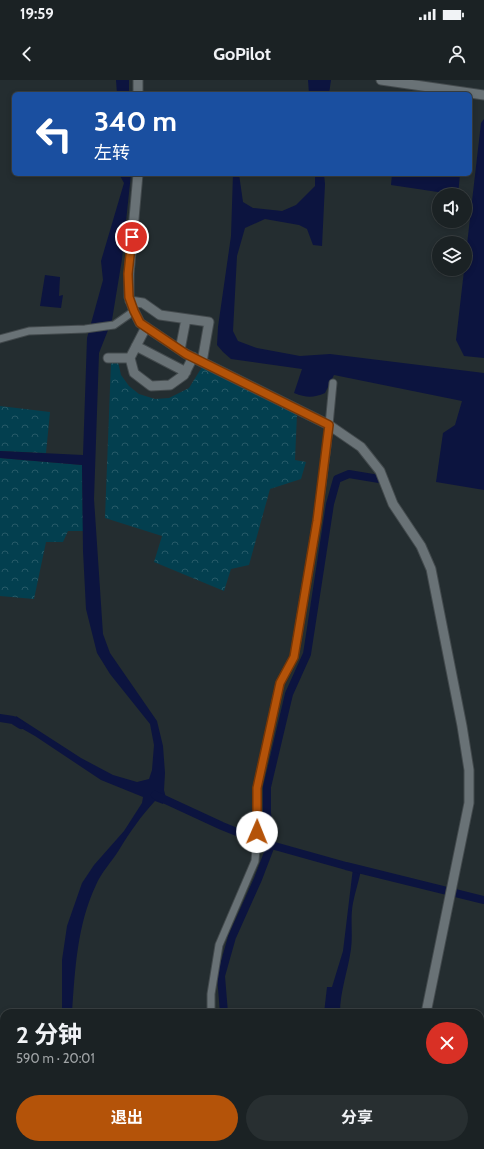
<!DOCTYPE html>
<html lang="zh">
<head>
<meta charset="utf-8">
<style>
  :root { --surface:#1b2224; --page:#282f31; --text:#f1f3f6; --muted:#a0a4a6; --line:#393f41; --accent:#b45309 }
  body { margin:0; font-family:Cabin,"Noto Sans SC",sans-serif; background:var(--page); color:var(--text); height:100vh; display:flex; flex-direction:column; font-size:15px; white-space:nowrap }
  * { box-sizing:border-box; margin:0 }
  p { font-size:13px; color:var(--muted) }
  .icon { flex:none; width:22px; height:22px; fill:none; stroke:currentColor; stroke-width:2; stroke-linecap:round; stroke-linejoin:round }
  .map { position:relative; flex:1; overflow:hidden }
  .drawer { position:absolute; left:0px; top:929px; width:484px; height:140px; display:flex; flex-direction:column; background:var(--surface); border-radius:12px 12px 0 0; box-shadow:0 2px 6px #0003,0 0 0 1px var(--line) }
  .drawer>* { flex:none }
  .hud { position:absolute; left:12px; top:12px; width:460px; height:84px; border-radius:6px; box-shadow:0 2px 6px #0003,0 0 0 1px var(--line); background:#1a4fa0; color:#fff; overflow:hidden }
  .buttons { position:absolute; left:432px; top:108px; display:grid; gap:8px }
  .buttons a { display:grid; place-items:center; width:40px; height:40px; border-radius:50%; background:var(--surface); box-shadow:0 2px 6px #0003,0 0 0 1px var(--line); font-size:20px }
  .pin { position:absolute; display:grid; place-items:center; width:34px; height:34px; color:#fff; margin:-17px; border:2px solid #fff; border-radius:50%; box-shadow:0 1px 4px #0007 }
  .me { position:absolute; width:44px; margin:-22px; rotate:1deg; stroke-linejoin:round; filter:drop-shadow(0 0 3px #0008) }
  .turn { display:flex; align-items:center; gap:14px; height:84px; padding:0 16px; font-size:18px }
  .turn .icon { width:52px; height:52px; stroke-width:2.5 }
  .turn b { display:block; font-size:28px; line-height:34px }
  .round { display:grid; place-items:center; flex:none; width:42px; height:42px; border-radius:21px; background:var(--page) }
  .summary { display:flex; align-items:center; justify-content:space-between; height:68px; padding:0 16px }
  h1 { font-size:24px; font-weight:700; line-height:30px }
  .primary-button { display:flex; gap:8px; margin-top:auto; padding:8px 16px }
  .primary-button a { flex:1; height:46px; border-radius:24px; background:var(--accent); color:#fff; font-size:16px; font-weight:700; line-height:46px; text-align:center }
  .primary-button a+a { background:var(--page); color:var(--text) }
  .status { display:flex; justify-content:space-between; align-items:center; height:28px; padding:0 20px; background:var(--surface); direction:ltr }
  .status svg { height:11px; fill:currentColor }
  header { display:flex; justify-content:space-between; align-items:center; height:52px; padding:0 16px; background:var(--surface); font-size:18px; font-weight:700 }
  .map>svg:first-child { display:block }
  .park { fill:url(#park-crowns) }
  .water { fill:#0c143f }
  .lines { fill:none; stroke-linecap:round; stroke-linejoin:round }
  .canal { stroke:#0c143f; stroke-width:8 }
  .minor-casing { stroke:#434a4d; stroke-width:9 }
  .tertiary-casing { stroke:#434a4d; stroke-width:11 }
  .minor { stroke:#697276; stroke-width:7 }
  .tertiary { stroke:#697276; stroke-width:9 }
  .route-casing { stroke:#753606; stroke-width:10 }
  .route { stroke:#b45309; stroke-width:7 }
</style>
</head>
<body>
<div class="status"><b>19:59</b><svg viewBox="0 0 49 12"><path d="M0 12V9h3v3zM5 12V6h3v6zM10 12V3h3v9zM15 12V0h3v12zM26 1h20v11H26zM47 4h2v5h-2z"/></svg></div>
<header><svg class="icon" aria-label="back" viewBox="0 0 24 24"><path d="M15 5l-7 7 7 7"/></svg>GoPilot<svg class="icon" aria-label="person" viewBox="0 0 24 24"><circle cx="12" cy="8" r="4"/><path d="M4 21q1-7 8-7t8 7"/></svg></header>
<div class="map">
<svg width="484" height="1069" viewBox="0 0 484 1069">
  <defs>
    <pattern id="park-crowns" width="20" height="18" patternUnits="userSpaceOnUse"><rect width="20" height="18" fill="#033f4f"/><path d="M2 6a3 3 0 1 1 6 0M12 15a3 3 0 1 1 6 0" fill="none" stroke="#275a68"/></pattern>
  </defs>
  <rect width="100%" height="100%" fill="#242d30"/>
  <path class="park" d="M111,282H118L121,295L129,306L139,314L155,319L169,318L189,308L202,287L297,334L295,380L306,382L301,399L270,409L249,485L231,489L224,511L154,482L162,456L105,438Z
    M0,326L50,332L46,373L0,371Z
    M0,378L82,385L83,451H68L63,462H46L34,519L0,516Z"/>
  <path class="water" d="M116,0H129V14H117Z
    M308,0H331L329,14H309Z
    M484,39V278L464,276L456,260L481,43Z
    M119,94H131L122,179L112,240L99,273L94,419L103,554L110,573L157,641L163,666L165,693L164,710L166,718L163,724L155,721C141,736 130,752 119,770C112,781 101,793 96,805C77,845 75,890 72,933H62V880L67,846L82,803L94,785L124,751L142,723L143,717L101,700L35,656L12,643L16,636L81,678L113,695L137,702L149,699L152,690L154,665L150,644L110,594L97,573L86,529L83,471L82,385L0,378V371L83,375L87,258L103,200L101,181L124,103Z
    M233,94H239L243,122L253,128L282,131L296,125L315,106V94H324L325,104L322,166L313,165L307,149L299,145L265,139L245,148L237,176L233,251L238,261L257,268L300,276L330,274L484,293V410L436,402L443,353L455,345L462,321L334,295L325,313C313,318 307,318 294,313L302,289L231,279L223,272L217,265L218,247L231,156Z
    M392,94H460L458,115L391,105Z
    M45,195L60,197L59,216L63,215L61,228L40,226Z
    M353,788L361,790C359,801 355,812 353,823C350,838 353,854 351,869C348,891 340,911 340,933H324L327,907H332L343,871Z"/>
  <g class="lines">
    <path class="canal" d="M0,638L13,640L21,645
      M155,715L222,746L264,763L346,786L484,820
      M224,933L221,896L232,857L258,799L271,765L267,733V707L289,614L307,574L330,424L337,399L349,394L379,399
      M209,1069V1065"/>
    <g class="minor-casing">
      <path id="minor" d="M0,259L29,251L85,249L114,245L134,231
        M211,933V914L219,865L255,781L258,743L257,708L280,603L294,577L317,441L327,366L333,303
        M0,1034L4,1035
        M23,1069L24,1065"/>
    </g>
    <g class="tertiary-casing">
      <path id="tertiary" d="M138,0V14
        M381,0L484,15
        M138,94L129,194V217L134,231L140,243L186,274L329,345L361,367L380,391L393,424L421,466L431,489L462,646L469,690V723L426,933
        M130,221L143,223L160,235L209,242L202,282
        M146,247L130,278L134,293L151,306L170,305L184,295L193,277
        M136,266L186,292
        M180,270L186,239
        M108,278H130
        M397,1069L398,1065"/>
    </g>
    <use href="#minor" class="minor"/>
    <use href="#tertiary" class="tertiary"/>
  </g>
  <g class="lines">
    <g class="route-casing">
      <path id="route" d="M132,157L128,194L129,217L134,231L140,243L186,274L329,345L317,441L294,577L280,603L257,708V752"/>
    </g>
    <use href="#route" class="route"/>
  </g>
</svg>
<div class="buttons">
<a><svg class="icon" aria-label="sound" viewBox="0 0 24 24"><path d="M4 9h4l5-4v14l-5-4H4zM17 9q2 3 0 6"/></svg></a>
<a><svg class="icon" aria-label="layers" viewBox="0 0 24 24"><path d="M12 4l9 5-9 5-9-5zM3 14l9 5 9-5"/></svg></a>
</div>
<div class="pin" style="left:132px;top:157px;background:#d93025"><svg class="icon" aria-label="arrive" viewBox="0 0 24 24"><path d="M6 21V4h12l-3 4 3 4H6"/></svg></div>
<svg class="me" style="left:257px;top:752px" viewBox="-20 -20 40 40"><circle r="19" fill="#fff"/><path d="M0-13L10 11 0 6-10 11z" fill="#b45309"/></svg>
<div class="hud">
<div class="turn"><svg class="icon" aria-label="left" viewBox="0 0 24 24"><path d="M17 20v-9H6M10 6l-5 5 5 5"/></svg><div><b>340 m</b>左转</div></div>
</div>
<section class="drawer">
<div class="summary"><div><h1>2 分钟</h1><p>590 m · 20:01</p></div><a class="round" style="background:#d93025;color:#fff"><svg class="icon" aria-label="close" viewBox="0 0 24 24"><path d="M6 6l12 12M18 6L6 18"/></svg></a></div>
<div class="primary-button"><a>退出</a><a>分享</a></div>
</section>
</div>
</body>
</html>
